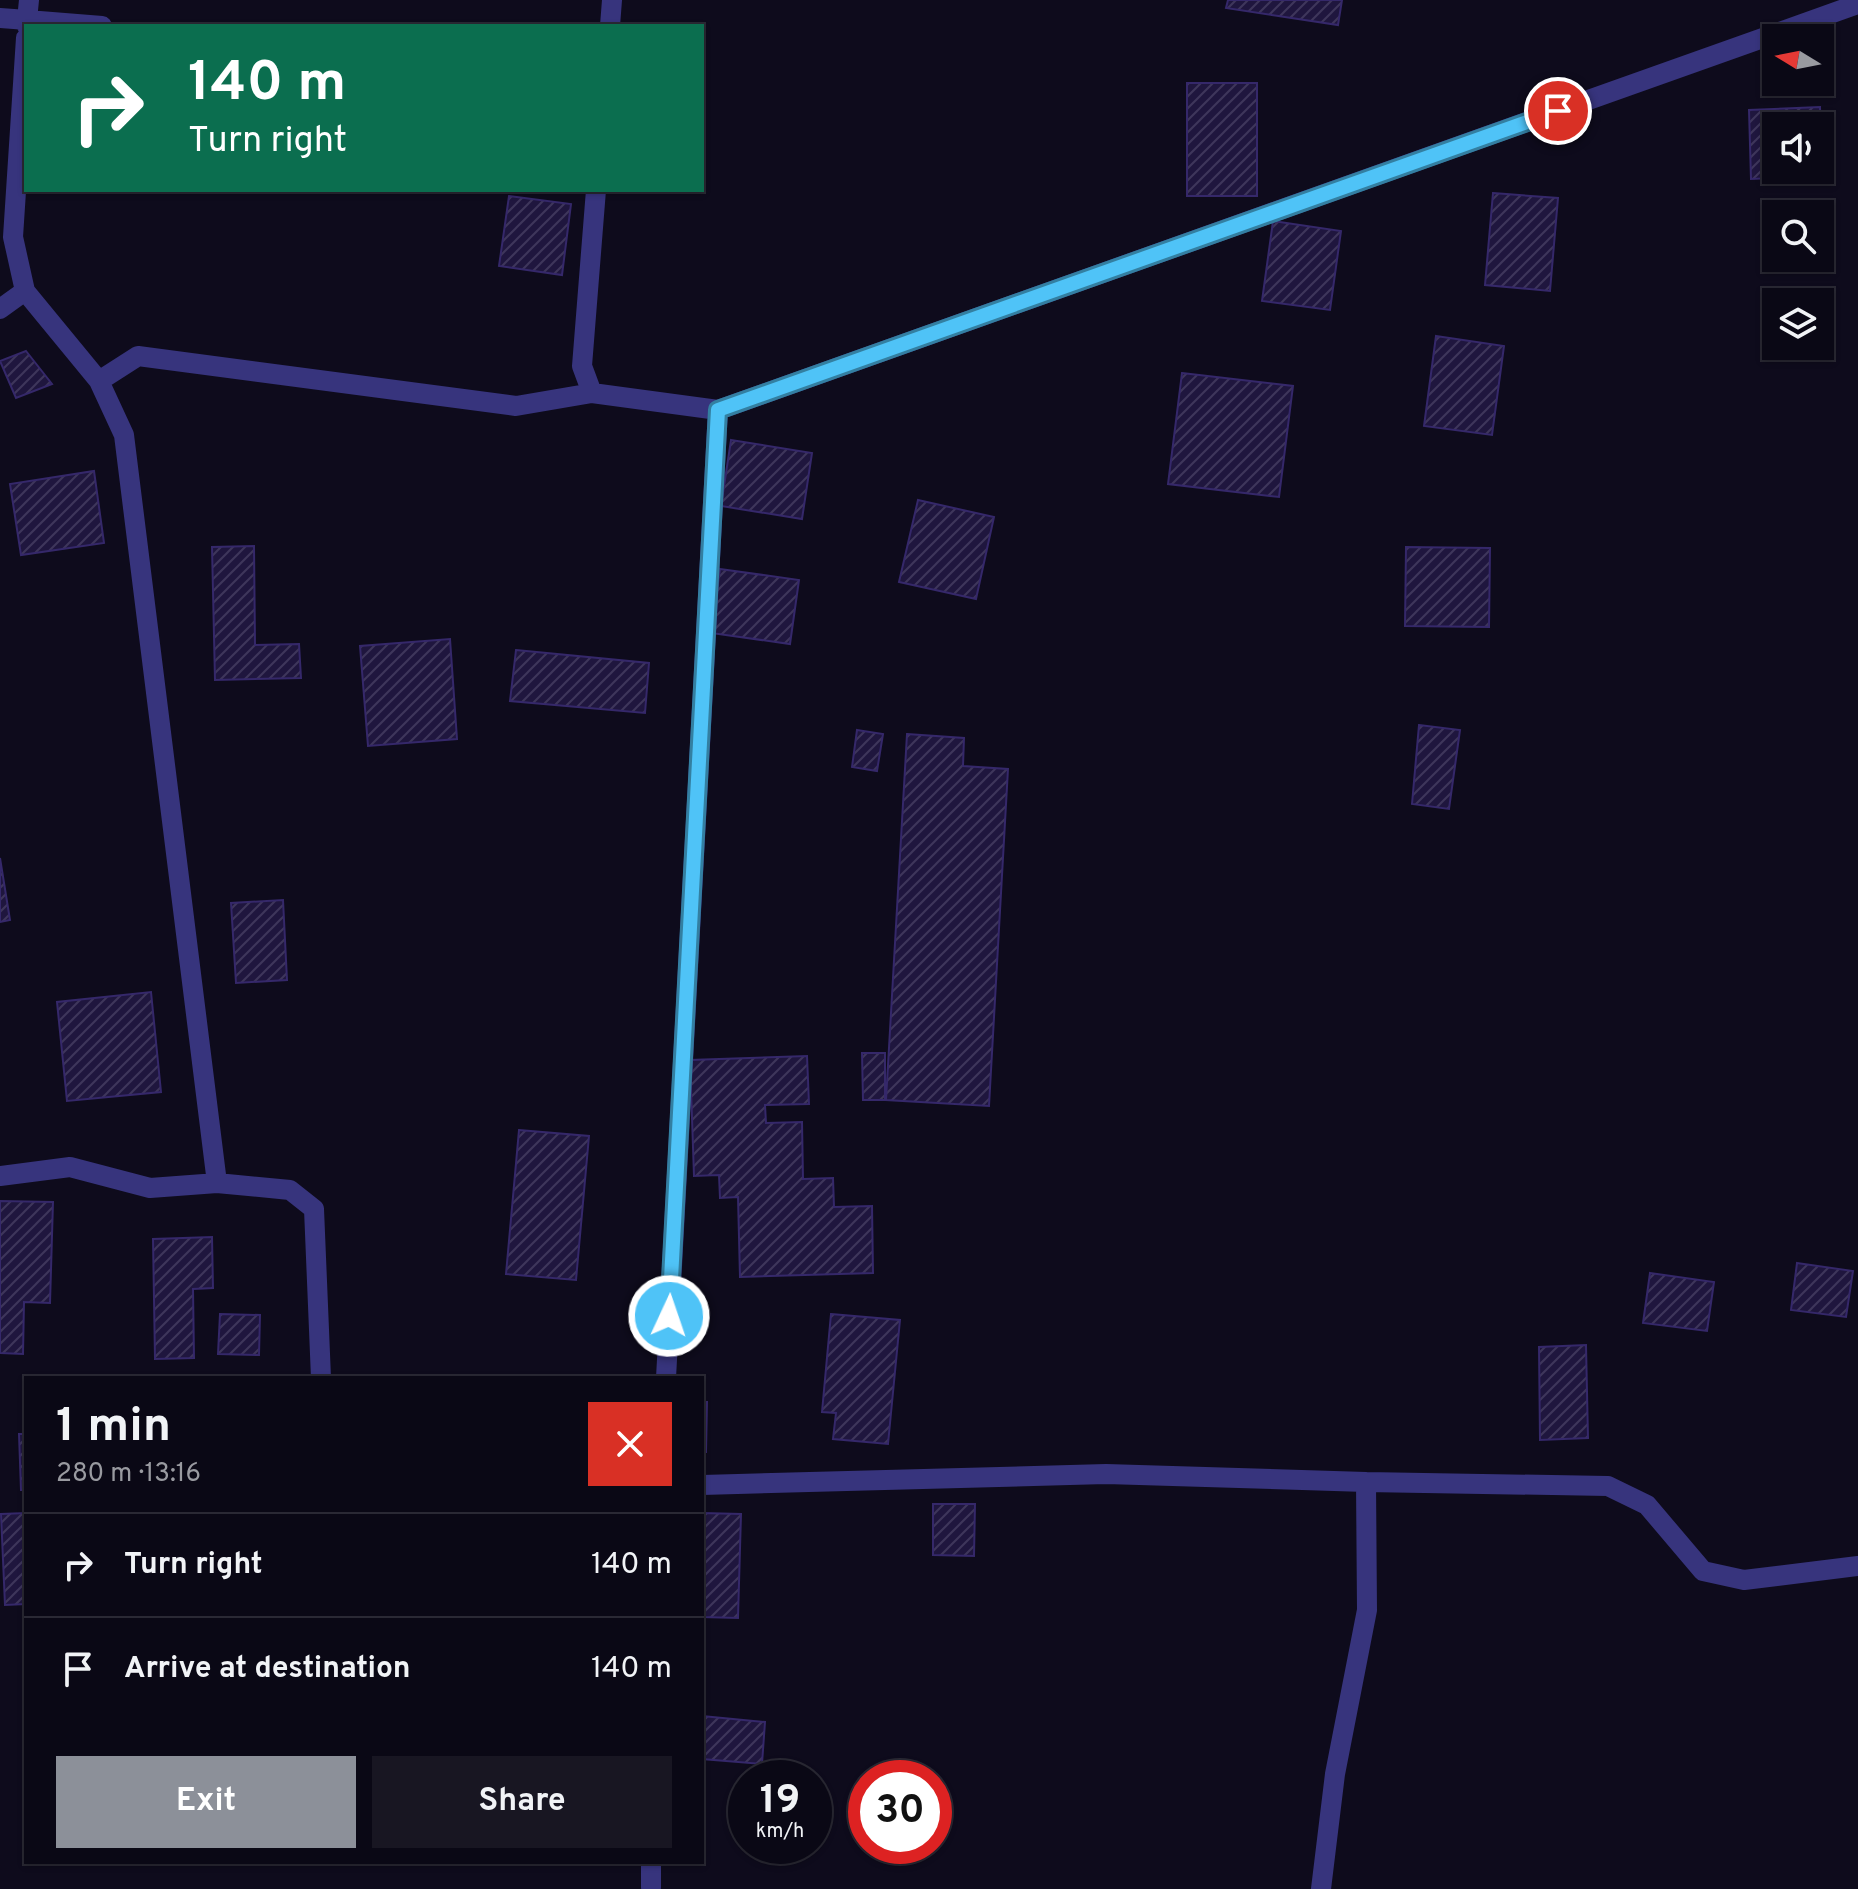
<!DOCTYPE html>
<html lang="en">
<head>
<meta charset="utf-8">
<style>
  :root { --surface:#0a0815; --page:#181622; --text:#f1f3f6; --muted:#999aa0; --line:#2a2934; --accent:#8c9099 }
  body { margin:0; font-family:Overpass,sans-serif; background:var(--page); color:var(--text); height:100vh; display:flex; flex-direction:column; font-size:30px; white-space:nowrap }
  * { box-sizing:border-box; margin:0 }
  p { font-size:26px; color:var(--muted) }
  .icon { flex:none; width:44px; height:44px; fill:none; stroke:currentColor; stroke-width:2; stroke-linecap:round; stroke-linejoin:round }
  .map { position:relative; flex:1; overflow:hidden }
  .sheet { position:absolute; left:24px; top:1376px; width:680px; height:488px; display:flex; flex-direction:column; background:var(--surface); border-radius:0px; box-shadow:0 2px 6px #0004,0 0 0 2px var(--line) }
  .sheet>* { flex:none }
  .hud { position:absolute; left:24px; top:24px; width:680px; height:168px; border-radius:0px; box-shadow:0 2px 6px #0004,0 0 0 2px var(--line); background:#0b6e4f; color:#fff; overflow:hidden }
  .needle { width:52px; rotate:280deg }
  .fabs { position:absolute; left:1762px; top:24px; display:grid; gap:16px }
  .fabs a { display:grid; place-items:center; width:72px; height:72px; border-radius:0px; background:var(--surface); box-shadow:0 2px 6px #0004,0 0 0 2px var(--line); font-size:40px }
  .speed { position:absolute; left:728px; top:1760px; display:flex; gap:16px; font-size:40px; font-weight:700; text-align:center }
  .speed>* { display:grid; place-content:center; width:104px; height:104px; border-radius:50%; background:var(--surface); box-shadow:0 2px 6px #0004,0 0 0 2px var(--line); line-height:1 }
  .speed small { font-size:20px; font-weight:400 }
  .speed .limit { border:12px solid #d22; background:#fff; color:#111 }
  .pin { position:absolute; display:grid; place-items:center; width:68px; height:68px; color:#fff; margin:-34px; border:4px solid #fff; border-radius:50%; box-shadow:0 2px 8px #0007 }
  .me { position:absolute; width:88px; margin:-44px; rotate:3deg; stroke-linejoin:round; filter:drop-shadow(0 0 6px #0008) }
  .turn { display:flex; align-items:center; gap:28px; height:168px; padding:0 32px; font-size:36px }
  .turn .icon { width:104px; height:104px; stroke-width:2.5 }
  .turn b { display:block; font-size:56px; line-height:68px }
  .round { display:grid; place-items:center; flex:none; width:84px; height:84px; border-radius:0px; background:var(--page) }
  .summary { display:flex; align-items:center; justify-content:space-between; height:136px; padding:0 32px }
  h1 { font-size:48px; font-weight:700; line-height:60px }
  .button { display:flex; gap:16px; margin-top:auto; padding:16px 32px }
  .button a { flex:1; height:92px; border-radius:0px; background:var(--accent); color:#fff; font-size:32px; font-weight:700; line-height:92px; text-align:center }
  .button a+a { background:var(--page); color:var(--text) }
  ul { padding:0; list-style:none }
  li { display:flex; align-items:center; gap:24px; height:104px; padding:0 32px; border-top:2px solid var(--line) }
  li div { flex:1 }
  li b { display:block; font-size:30px }
  li em { font-style:normal }
  .map>svg:first-child { display:block }
  .building { fill:url(#building-hatch); stroke:#35286a; stroke-width:2; fill-rule:evenodd }
  .lines { fill:none; stroke-linecap:round; stroke-linejoin:round }
  .minor { stroke:#37347d; stroke-width:20 }
  .route-casing { stroke:#337fa1; stroke-width:20 }
  .route { stroke:#4fc3f7; stroke-width:14 }
</style>
</head>
<body>
<div class="map">
<svg width="1858" height="1889" viewBox="0 0 1858 1889">
  <defs>
    <pattern id="building-hatch" width="6" height="6" patternUnits="userSpaceOnUse" patternTransform="scale(2)"><rect width="6" height="6" fill="#1f163e"/><path d="M-1 1l2-2M0 6l6-6M5 7l2-2" fill="none" stroke="#3e365b"/></pattern>
  </defs>
  <rect width="100%" height="100%" fill="#0e0b1c"/>
  <path class="building" d="M1228,0H1342L1338,25L1226,8Z
    M1187,83H1257V196H1187Z
    M1820,107L1822,176L1751,179L1749,110ZM1776,126H1820V170H1776Z
    M1493,193L1558,198L1550,291L1485,285Z
    M509,196L571,204L562,275L499,266Z
    M1273,221L1341,231L1330,310L1262,301Z
    M1436,336L1504,346L1492,435L1424,426Z
    M26,351L52,384L16,398L0,361Z
    M1182,373L1293,386L1279,497L1168,484Z
    M731,440L812,453L802,519L721,506Z
    M94,471L104,543L21,555L10,484Z
    M918,500L994,517L976,599L899,582Z
    M254,546L255,645L299,644L301,678L215,680L212,547Z
    M1406,547L1490,548L1489,627L1405,626Z
    M720,569L799,580L790,644L711,633Z
    M450,639L457,739L368,746L360,646Z
    M516,650L649,663L645,713L510,701Z
    M1419,725L1460,730L1449,809L1412,804Z
    M857,730L883,734L877,771L852,767Z
    M907,734L964,738L963,766L1008,769L989,1106L886,1100Z
    M0,858L10,920L0,922Z
    M283,900L287,980L236,983L231,903Z
    M151,992L161,1092L67,1101L57,1002Z
    M862,1053H885V1100H863Z
    M807,1056L809,1104L765,1105L766,1123L802,1122L803,1179L833,1178L834,1207L872,1206L873,1273L740,1277L738,1197L720,1198L719,1175L694,1176L690,1060Z
    M519,1130L589,1136L576,1280L506,1274Z
    M0,1201L53,1202L50,1303L24,1302L23,1354L0,1353Z
    M212,1237L213,1288L193,1289L194,1358L155,1359L153,1239Z
    M1797,1263L1853,1271L1846,1317L1791,1310Z
    M1650,1273L1714,1282L1707,1331L1643,1323Z
    M220,1314L260,1315L259,1355L218,1354Z
    M831,1314L900,1320L888,1444L833,1439L836,1413L822,1412Z
    M1586,1345L1588,1438L1540,1440L1539,1347Z
    M702,1402H707L706,1452H702Z
    M19,1434H26V1490H21Z
    M933,1504H975L974,1556L933,1555Z
    M26,1513V1604L5,1605L1,1514Z
    M702,1513L741,1514L738,1618L702,1617Z
    M702,1716L765,1722L762,1764L702,1759Z"/>
  <g class="lines">
    <path class="minor" d="M0,18L27,20L29,0
      M27,26V20L102,26
      M610,26L612,0
      M596,190L582,366L592,393L718,410L666,1378
      M0,309L25,291
      M99,381L138,356L516,406L592,393
      M718,410L1858,4
      M0,1176L70,1167L150,1188L217,1183L124,435L99,381L25,291L13,237L26,38
      M217,1183L290,1190L314,1209L321,1378
      M1366,1482L1608,1486L1647,1505L1703,1571L1744,1580L1858,1566
      M702,1485L1106,1474L1366,1482L1367,1610L1335,1774L1321,1889
      M651,1862V1887"/>
  </g>
  <g class="lines">
    <g class="route-casing">
      <path id="route" d="M669,1316L718,410L1558,111"/>
    </g>
    <use href="#route" class="route"/>
  </g>
</svg>
<div class="fabs">
<a><svg class="needle" viewBox="-14 -14 28 28"><path d="M0-13l5 13h-10z" fill="#e53935"/><path d="M0 13l5-13h-10z" fill="#999aa0"/></svg></a>
<a><svg class="icon" aria-label="sound" viewBox="0 0 24 24"><path d="M4 9h4l5-4v14l-5-4H4zM17 9q2 3 0 6"/></svg></a>
<a><svg class="icon" aria-label="search" viewBox="0 0 24 24"><circle cx="10" cy="10" r="6"/><path d="M15 15l6 6"/></svg></a>
<a><svg class="icon" aria-label="layers" viewBox="0 0 24 24"><path d="M12 4l9 5-9 5-9-5zM3 14l9 5 9-5"/></svg></a>
</div>
<div class="speed"><div>19<small>km/h</small></div><div class="limit">30</div></div>
<div class="pin" style="left:1558px;top:111px;background:#d93025"><svg class="icon" aria-label="arrive" viewBox="0 0 24 24"><path d="M6 21V4h12l-3 4 3 4H6"/></svg></div>
<svg class="me" style="left:669px;top:1316px" viewBox="-20 -20 40 40"><circle r="17" fill="#4fc3f7" stroke="#fff" stroke-width="3"/><path d="M0-11L8 9 0 5-8 9z" fill="#fff"/></svg>
<div class="hud">
<div class="turn"><svg class="icon" aria-label="right" viewBox="0 0 24 24"><path d="M7 20v-9h11M14 6l5 5-5 5"/></svg><div><b>140 m</b>Turn right</div></div>
</div>
<section class="sheet">
<div class="summary"><div><h1>1 min</h1><p>280 m · 13:16</p></div><a class="round" style="background:#d93025;color:#fff"><svg class="icon" aria-label="close" viewBox="0 0 24 24"><path d="M6 6l12 12M18 6L6 18"/></svg></a></div>
<ul>
<li><svg class="icon" aria-label="right" viewBox="0 0 24 24"><path d="M7 20v-9h11M14 6l5 5-5 5"/></svg><div><b>Turn right</b></div><em>140 m</em></li>
<li><svg class="icon" aria-label="arrive" viewBox="0 0 24 24"><path d="M6 21V4h12l-3 4 3 4H6"/></svg><div><b>Arrive at destination</b></div><em>140 m</em></li>
</ul>
<div class="button"><a>Exit</a><a>Share</a></div>
</section>
</div>
</body>
</html>
